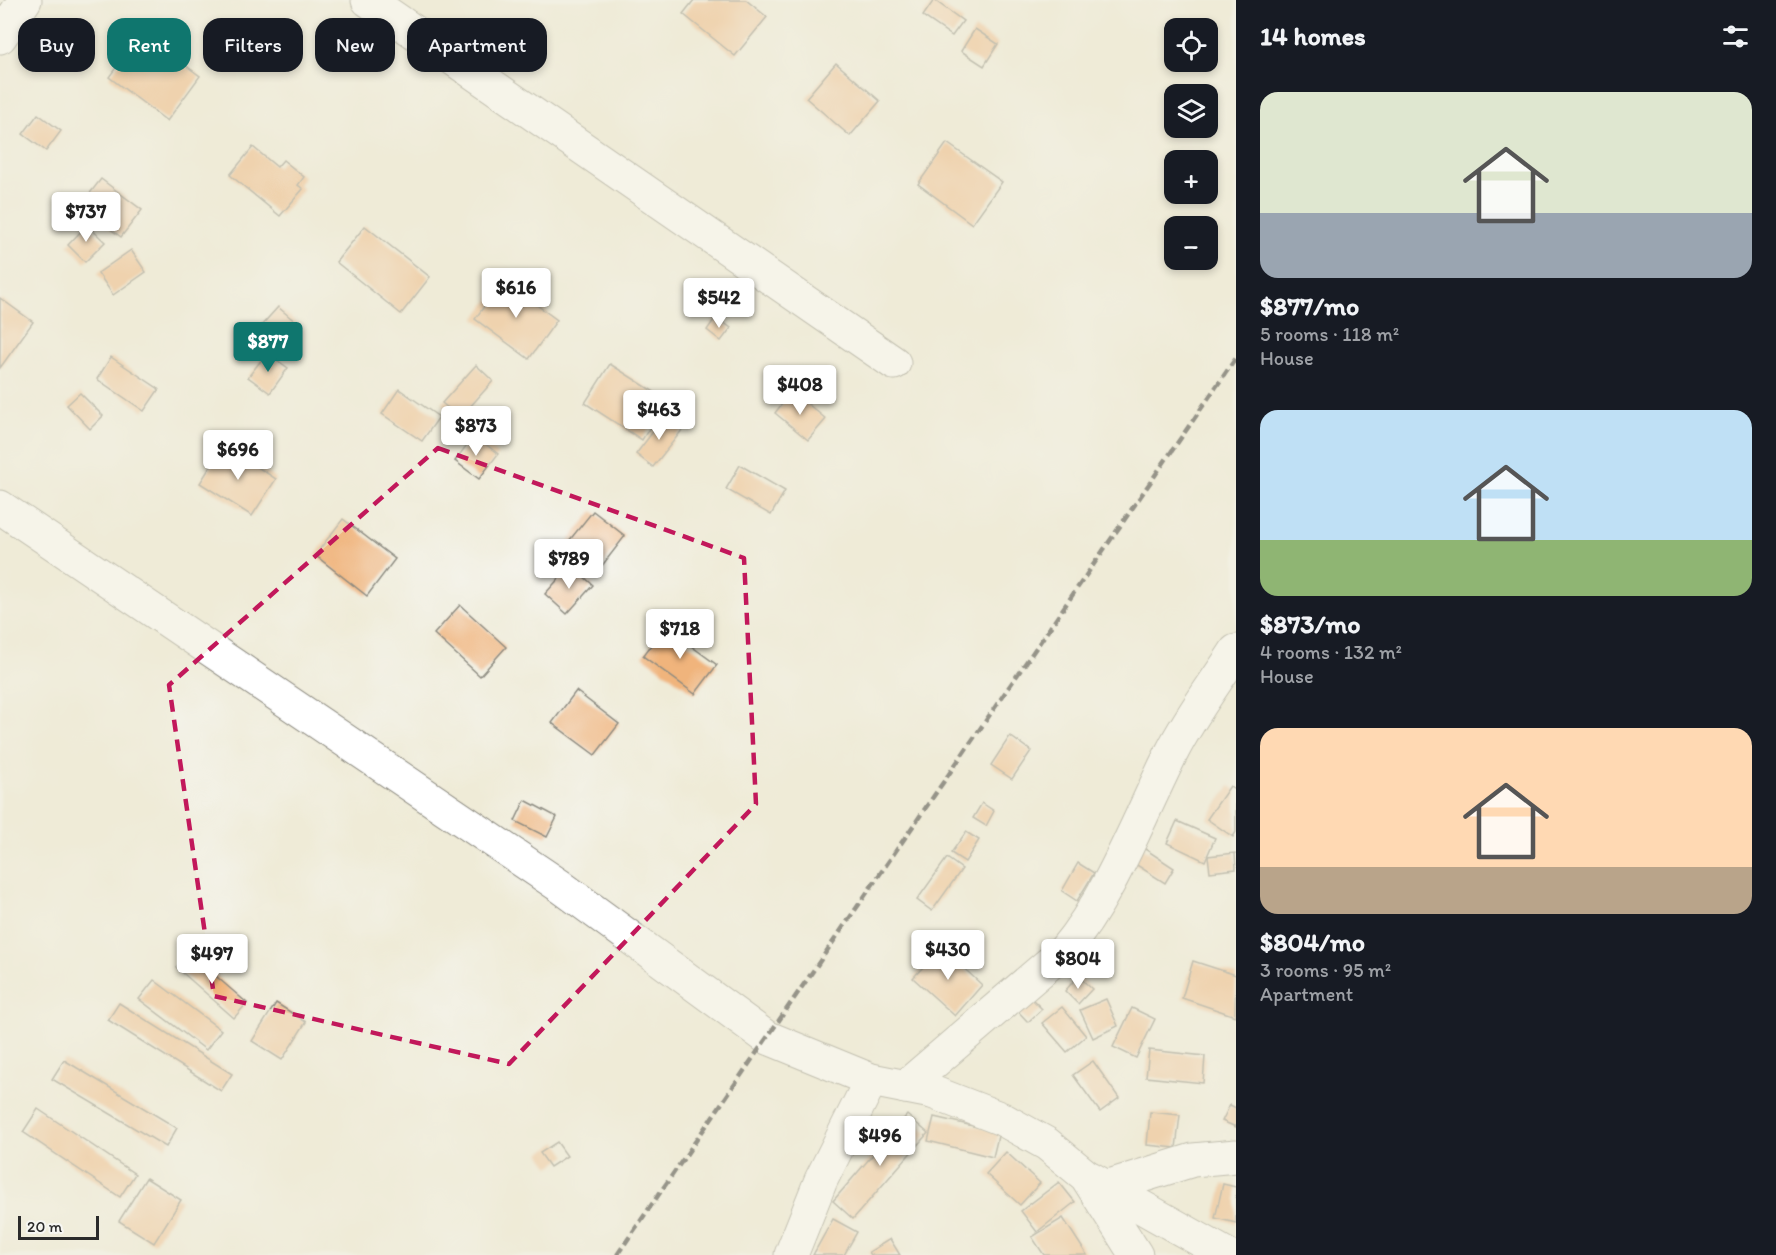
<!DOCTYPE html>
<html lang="en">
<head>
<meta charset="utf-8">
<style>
	:root { --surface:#171b24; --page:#242831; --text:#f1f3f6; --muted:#9ea1a6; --accent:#0f766e }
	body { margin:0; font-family:Itim,sans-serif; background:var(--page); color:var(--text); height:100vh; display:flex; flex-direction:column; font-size:22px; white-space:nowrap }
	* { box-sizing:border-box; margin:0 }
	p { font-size:20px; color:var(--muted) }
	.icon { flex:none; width:33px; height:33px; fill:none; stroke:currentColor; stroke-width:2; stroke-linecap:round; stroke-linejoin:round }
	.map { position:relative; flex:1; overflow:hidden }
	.details { display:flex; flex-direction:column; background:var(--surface); width:540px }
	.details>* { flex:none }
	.hud { position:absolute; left:18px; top:18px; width:570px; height:54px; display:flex; gap:12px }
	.buttons { position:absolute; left:1164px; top:18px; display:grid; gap:12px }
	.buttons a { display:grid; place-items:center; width:54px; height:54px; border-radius:12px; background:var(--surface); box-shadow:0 3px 9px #0003; font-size:30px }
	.scale { position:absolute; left:18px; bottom:15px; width:81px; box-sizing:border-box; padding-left:6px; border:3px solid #2b2b2b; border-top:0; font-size:16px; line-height:21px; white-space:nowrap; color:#2b2b2b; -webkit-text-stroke:4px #f6f6f2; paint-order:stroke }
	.price { position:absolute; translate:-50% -51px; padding:0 14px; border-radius:6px; background:#fff; color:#222; font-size:20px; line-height:39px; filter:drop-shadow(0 2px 3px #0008) }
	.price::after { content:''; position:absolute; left:50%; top:36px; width:18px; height:14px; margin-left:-9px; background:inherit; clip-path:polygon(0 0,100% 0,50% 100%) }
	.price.current { background:var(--accent); color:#fff }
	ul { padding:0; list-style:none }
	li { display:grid; align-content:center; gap:12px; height:318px; padding:0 24px }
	li span { display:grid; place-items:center; height:186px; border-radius:18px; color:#555 }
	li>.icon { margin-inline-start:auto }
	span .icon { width:108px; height:108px; fill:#fffc; stroke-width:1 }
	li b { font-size:26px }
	h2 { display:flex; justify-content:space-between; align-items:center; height:72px; padding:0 24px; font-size:26px }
	.pill { padding:0 21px; border-radius:18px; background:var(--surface); box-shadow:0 3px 9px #0003; font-size:21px; line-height:54px }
	.pill.current { background:var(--accent); color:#fff }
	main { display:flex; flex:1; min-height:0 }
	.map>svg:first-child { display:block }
	.building { fill:#f0b47c }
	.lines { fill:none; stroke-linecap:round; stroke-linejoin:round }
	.minor-casing { stroke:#8d8b81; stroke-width:35 }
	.minor { stroke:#fff; stroke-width:33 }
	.rail { stroke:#2b2b2b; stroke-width:4.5; stroke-dasharray:9 4.5; stroke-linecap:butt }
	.marked { fill:none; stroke:#c2185b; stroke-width:4.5; stroke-dasharray:12 8; stroke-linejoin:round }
</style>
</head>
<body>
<main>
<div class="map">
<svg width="1236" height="1255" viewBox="0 0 1236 1255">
	<rect width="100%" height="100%" fill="#f6f6f2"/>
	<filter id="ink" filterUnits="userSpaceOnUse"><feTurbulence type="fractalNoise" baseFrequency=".0167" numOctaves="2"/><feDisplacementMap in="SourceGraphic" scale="12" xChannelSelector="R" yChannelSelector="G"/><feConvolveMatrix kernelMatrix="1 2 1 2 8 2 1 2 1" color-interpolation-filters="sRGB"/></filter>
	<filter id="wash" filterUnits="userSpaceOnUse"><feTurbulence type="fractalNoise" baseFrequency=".008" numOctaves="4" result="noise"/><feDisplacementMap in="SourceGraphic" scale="24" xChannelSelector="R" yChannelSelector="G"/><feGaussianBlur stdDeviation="1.35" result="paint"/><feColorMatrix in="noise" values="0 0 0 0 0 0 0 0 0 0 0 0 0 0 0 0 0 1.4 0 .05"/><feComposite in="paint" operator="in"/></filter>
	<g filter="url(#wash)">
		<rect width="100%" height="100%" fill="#efebd7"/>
		<g id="blocks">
			<g class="building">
				<path d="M 694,0 L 746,0 L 767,17 L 735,56 L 683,14 Z"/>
				<path d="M 934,0 L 963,21 L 952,36 L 923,16 Z"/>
				<path d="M 975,29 L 998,44 L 984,66 L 961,51 Z"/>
				<path d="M 137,39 L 159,56 L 163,49 L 200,76 L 167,121 L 109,77 Z"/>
				<path d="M 836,63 L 880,101 L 850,136 L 806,98 Z"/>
				<path d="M 38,114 L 61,131 L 46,151 L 23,134 Z"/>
				<path d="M 947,143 L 1002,182 L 972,224 L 918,184 Z"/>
				<path d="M 253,147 L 277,167 L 283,160 L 304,177 L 298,185 L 303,189 L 280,216 L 230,175 Z"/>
				<path d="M 101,179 L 142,210 L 121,237 L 80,206 Z"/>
				<path d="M 87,225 L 105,242 L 85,262 L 68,245 Z"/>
				<path d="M 365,226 L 430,277 L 401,314 L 336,262 Z"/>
				<path d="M 131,250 L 146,272 L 113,295 L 98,273 Z"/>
				<path d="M 503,280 L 557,320 L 529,359 L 475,319 Z"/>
				<path d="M 0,298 L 33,322 L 0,368 Z"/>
				<path d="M 278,307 L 297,323 L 279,343 L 260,327 Z"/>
				<path d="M 716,317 L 731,328 L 721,341 L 707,330 Z"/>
				<path d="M 267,353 L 288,368 L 270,393 L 248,377 Z"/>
				<path d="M 111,357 L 159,389 L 144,411 L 97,379 Z"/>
				<path d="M 610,364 L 667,400 L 642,440 L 585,403 Z"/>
				<path d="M 476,365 L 493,381 L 460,418 L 442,403 Z"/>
				<path d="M 399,389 L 439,417 L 422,441 L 382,414 Z"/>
				<path d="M 792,391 L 826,419 L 808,440 L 775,413 Z"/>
				<path d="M 80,393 L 103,416 L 90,429 L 67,405 Z"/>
				<path d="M 665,416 L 683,429 L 653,467 L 636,454 Z"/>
				<path d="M 474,435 L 498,454 L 479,479 L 455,461 Z"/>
				<path d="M 224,445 L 276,479 L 252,516 L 200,483 Z"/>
				<path d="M 740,465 L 785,491 L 771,515 L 726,489 Z"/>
				<path d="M 593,511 L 625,536 L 601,567 L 568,542 Z"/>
				<path d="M 343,519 L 395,559 L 367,596 L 315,555 Z"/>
				<path d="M 571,565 L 593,585 L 567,614 L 545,594 Z"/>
				<path d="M 460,605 L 506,647 L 480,676 L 434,634 Z"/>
				<path d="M 665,627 L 717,665 L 695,694 L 643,656 Z"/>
				<path d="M 576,691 L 619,724 L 595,755 L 552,723 Z"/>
				<path d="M 1010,736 L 1031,751 L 1012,779 L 991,765 Z"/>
				<path d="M 1230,786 L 1236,790 L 1236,832 L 1233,837 L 1207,819 Z"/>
				<path d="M 525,800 L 557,817 L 547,837 L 515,821 Z"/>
				<path d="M 982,803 L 994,811 L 986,826 L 973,818 Z"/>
				<path d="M 1177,821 L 1215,838 L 1205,861 L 1167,843 Z"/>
				<path d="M 966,832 L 979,840 L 965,862 L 951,853 Z"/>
				<path d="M 1142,847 L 1174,868 L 1165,883 L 1132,862 Z"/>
				<path d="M 1235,853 L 1236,869 L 1210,872 L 1208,856 Z"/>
				<path d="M 947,858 L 962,869 L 932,911 L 917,900 Z"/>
				<path d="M 1078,863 L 1094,873 L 1077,901 L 1062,891 Z"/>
				<path d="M 941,947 L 982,985 L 955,1016 L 913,978 Z"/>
				<path d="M 189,953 L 247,1003 L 234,1018 L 176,967 Z"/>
				<path d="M 1193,961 L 1236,975 L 1235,1016 L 1182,998 Z"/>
				<path d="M 1078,976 L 1092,989 L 1078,1004 L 1065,991 Z"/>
				<path d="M 154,980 L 221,1030 L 206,1050 L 139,999 Z"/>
				<path d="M 1027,994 L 1042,1009 L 1028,1022 L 1014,1007 Z"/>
				<path d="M 1106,999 L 1118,1026 L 1093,1038 L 1080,1010 Z"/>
				<path d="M 119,1003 L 232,1074 L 221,1091 L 108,1020 Z"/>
				<path d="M 276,1003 L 306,1022 L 282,1060 L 252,1041 Z"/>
				<path d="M 1062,1007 L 1086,1036 L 1067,1052 L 1042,1023 Z"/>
				<path d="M 1132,1008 L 1155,1019 L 1136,1058 L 1113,1047 Z"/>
				<path d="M 1149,1050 L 1205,1056 L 1203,1083 L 1146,1077 Z"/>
				<path d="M 64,1060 L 177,1128 L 166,1147 L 52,1079 Z"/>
				<path d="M 1093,1061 L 1119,1098 L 1100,1112 L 1073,1075 Z"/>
				<path d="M 1230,1105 L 1236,1108 L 1236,1127 L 1222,1121 Z"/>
				<path d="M 38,1109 L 135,1174 L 120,1197 L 23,1132 Z"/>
				<path d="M 1150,1112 L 1180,1115 L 1176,1148 L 1147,1145 Z"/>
				<path d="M 907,1115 L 928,1133 L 853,1219 L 833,1201 Z"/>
				<path d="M 934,1117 L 999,1132 L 993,1157 L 928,1141 Z"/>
				<path d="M 557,1142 L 567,1156 L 550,1167 L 540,1153 Z"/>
				<path d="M 1006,1152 L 1040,1183 L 1020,1205 L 986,1174 Z"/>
				<path d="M 146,1178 L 181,1200 L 154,1243 L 119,1221 Z"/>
				<path d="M 1059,1182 L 1075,1202 L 1037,1232 L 1021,1211 Z"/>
				<path d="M 1223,1184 L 1236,1187 L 1236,1223 L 1215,1218 Z"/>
				<path d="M 1063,1218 L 1087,1255 L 1044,1255 L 1032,1237 Z"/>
				<path d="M 833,1219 L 857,1232 L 844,1255 L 813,1255 Z"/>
				<path d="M 890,1239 L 900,1255 L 871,1255 L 869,1252 Z"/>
			</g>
		</g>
	</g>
	<g filter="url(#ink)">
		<use href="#blocks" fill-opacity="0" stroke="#8d8b81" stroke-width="1.5"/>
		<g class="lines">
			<g class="minor-casing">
				<g id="minor">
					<path d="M 368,0 L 894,363"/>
					<path d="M 0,37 L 25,0"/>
					<path d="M 0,507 L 560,886 L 766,1037 L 871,1080 L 932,1092 L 1002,1119 L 1047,1144 L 1086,1176 L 1136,1255"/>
					<path d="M 905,1087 L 1064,951 C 1111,895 1139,817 1172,752 C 1190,716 1214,685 1236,651"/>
					<path d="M 1090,1178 L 1227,1255"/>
					<path d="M 1106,1187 L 1193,1160 L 1236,1156"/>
					<path d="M 791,1255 L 821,1180 L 871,1080"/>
				</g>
			</g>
			<use href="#minor" class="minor"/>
			<path class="rail" d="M 617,1255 L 1236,358"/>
		</g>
	</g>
	<path d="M0 0H1236V1255H0ZM 438,448 L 744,558 L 756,804 L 509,1064 L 214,996 L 169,685 Z" fill="#efebd7" fill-opacity=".55" fill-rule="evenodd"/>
	<path class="marked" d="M 438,448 L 744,558 L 756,804 L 509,1064 L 214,996 L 169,685 Z"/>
</svg>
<div class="buttons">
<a><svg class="icon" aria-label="locate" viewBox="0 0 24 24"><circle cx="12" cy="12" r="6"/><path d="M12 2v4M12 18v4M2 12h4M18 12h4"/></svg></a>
<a><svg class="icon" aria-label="layers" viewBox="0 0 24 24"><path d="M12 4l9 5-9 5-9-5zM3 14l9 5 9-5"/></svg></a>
<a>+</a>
<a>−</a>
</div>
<div class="scale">20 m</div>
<b class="price" style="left:86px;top:243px">$737</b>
<b class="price" style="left:516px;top:319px">$616</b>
<b class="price" style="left:719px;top:329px">$542</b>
<b class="price current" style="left:268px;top:373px">$877</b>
<b class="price" style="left:800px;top:416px">$408</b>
<b class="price" style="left:659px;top:441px">$463</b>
<b class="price" style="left:476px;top:457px">$873</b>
<b class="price" style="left:238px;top:481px">$696</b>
<b class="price" style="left:569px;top:590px">$789</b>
<b class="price" style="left:680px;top:660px">$718</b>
<b class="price" style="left:948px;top:981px">$430</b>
<b class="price" style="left:212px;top:985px">$497</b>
<b class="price" style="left:1078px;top:990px">$804</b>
<b class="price" style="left:880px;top:1167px">$496</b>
<div class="hud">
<a class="pill">Buy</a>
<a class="pill current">Rent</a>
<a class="pill">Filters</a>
<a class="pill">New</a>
<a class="pill">Apartment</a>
</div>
</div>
<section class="details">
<h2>14 homes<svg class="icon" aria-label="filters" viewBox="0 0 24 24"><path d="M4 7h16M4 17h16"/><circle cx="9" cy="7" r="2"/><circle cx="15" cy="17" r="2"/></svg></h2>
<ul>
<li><span style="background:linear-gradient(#dfe7d0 65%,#9aa5b1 0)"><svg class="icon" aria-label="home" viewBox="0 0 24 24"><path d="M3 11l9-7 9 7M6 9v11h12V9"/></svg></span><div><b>$877/mo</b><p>5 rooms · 118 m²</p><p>House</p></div></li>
<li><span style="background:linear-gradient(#bfe0f5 70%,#8fb573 0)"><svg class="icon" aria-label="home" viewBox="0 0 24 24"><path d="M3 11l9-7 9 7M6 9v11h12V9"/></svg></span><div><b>$873/mo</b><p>4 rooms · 132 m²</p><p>House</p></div></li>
<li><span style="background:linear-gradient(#ffd9b3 75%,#b9a48a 0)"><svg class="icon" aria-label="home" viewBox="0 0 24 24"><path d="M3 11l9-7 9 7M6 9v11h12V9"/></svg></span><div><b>$804/mo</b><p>3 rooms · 95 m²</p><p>Apartment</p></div></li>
</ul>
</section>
</main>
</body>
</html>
